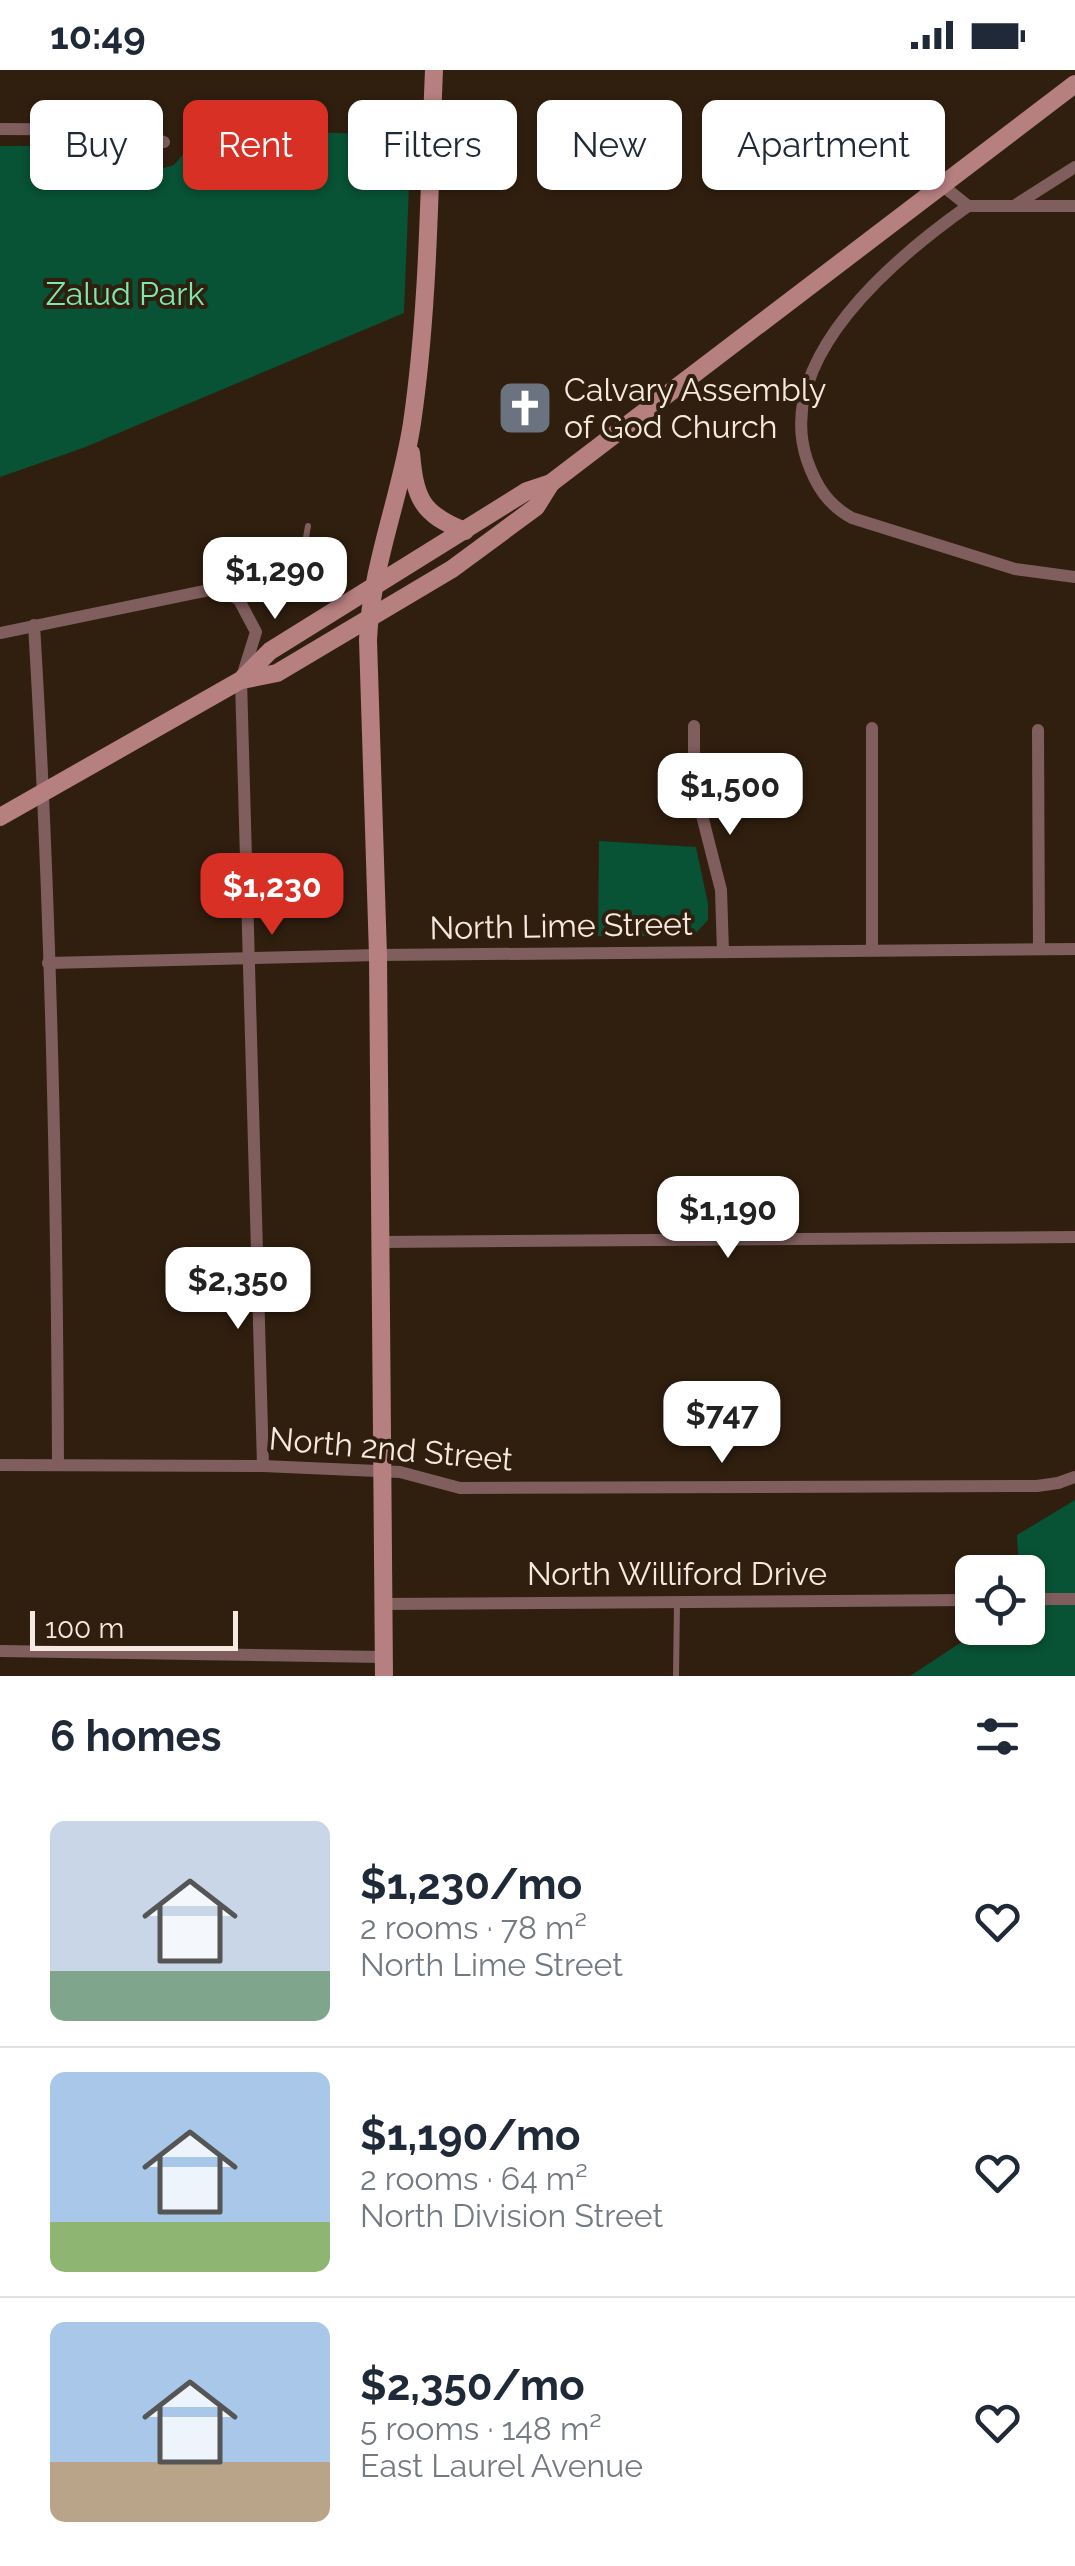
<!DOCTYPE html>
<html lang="en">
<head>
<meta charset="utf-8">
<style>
	:root { --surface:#fff; --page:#f6f6f7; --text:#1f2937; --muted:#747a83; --line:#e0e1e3; --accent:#d93025 }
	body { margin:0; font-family:Raleway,sans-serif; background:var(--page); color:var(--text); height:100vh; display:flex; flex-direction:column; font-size:38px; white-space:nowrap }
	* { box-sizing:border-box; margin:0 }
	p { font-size:32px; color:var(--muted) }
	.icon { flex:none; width:55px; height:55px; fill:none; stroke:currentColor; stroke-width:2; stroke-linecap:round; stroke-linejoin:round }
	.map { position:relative; height:1606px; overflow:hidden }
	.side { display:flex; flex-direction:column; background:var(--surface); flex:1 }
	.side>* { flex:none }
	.top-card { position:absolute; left:30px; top:30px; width:1015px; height:90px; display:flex; gap:20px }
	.buttons { position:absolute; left:955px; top:1485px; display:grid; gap:20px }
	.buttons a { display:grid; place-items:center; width:90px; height:90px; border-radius:15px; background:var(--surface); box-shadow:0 2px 8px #0004; font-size:50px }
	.scale { position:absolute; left:30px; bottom:25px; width:208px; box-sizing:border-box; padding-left:10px; border:5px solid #f6eae0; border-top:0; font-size:28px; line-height:35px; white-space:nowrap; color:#f6eae0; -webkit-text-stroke:8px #301f0f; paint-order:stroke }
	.price { position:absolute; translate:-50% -85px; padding:0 22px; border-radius:20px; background:#fff; color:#222; font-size:32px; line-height:65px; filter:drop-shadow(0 2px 5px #0008) }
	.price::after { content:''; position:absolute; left:50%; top:60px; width:30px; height:22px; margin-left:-15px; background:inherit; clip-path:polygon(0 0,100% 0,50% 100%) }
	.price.current { background:var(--accent); color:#fff }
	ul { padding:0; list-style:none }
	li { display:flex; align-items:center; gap:30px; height:250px; padding:0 50px }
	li+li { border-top:2px solid var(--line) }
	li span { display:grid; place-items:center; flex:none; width:280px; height:200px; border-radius:15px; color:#555 }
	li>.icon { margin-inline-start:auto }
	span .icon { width:120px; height:120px; fill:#fffc; stroke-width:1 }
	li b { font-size:42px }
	h2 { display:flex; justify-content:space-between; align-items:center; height:120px; padding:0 50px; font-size:42px }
	.pill { padding:0 35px; border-radius:15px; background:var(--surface); box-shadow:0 2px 8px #0004; font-size:35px; line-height:90px }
	.pill.current { background:var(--accent); color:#fff }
	.status { display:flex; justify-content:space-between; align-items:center; height:70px; padding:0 50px; background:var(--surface); direction:ltr }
	.status svg { height:28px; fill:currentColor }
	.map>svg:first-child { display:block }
	.green { fill:#085235 }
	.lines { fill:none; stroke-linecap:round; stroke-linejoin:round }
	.lane { stroke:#815e5e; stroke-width:6 }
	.street { stroke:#815e5e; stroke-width:12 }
	.secondary { stroke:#b67f80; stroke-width:18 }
	.labels { text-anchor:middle; stroke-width:8; stroke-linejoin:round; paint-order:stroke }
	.park-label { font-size:32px; fill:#7ae9b0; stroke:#301f0f }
	.poi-label { font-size:32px; fill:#f6eae0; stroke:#301f0f; text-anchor:start }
	.street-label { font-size:32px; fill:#f6eae0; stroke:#301f0f }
</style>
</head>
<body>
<div class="status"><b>10:49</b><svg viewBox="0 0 49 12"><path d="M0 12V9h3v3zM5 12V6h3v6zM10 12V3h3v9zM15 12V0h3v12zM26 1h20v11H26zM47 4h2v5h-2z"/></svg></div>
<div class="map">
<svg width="1075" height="1606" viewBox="0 0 1075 1606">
	<rect width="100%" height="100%" fill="#301f0f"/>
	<g class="green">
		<path d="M 185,59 L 411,65 L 404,243 L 83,378 L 0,407 L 0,76 L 122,76 C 135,84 139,95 153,101 L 174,95 L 186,81 Z"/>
		<path d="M 599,771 L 696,777 L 708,834 L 708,850 L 693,866 L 598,866 Z"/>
		<path d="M 1075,1430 L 1075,1606 L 910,1606 L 983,1558 L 1028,1558 L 1028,1502 L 1019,1502 L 1017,1465 Z"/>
	</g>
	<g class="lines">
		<g class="lane">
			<path d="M 220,492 L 228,517"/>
			<path d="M 274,506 L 305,473 L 308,456"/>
			<path d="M 676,1606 L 677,1533"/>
		</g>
		<g class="street">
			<path d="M 0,59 L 133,60 L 164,72"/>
			<path d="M 943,116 L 968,136 L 1075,136"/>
			<path d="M 1017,134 L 1075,97"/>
			<path d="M 968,136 C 896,187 773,288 807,390 C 816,416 828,435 852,448 L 1015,499 L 1075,507"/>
			<path d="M 221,519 L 239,530 L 256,562 L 241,610 L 263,1396"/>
			<path d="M 34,555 C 51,835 57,1115 58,1395"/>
			<path d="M 0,563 L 273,507"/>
			<path d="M 694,656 L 694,714 L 721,820 L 723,882"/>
			<path d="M 872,658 L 872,880"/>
			<path d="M 1038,660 L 1039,879"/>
			<path d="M 48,893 L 378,885 L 1075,879"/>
			<path d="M 380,1172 L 1075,1167"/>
			<path d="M 0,1395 L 263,1396 L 400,1402 L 460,1418 L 1037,1416 L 1058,1413 L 1075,1407"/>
			<path d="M 1028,1529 L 1075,1529"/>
			<path d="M 382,1534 L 972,1530"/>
			<path d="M 0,1581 L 384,1587"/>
		</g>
		<g class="secondary">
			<path d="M 411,383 C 415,428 421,444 465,461"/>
			<path d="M 242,610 L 277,603 L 452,499 L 536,437 L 551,413"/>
			<path d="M 0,747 L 241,610 L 270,581 L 527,421 L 551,413 L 1075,14"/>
			<path d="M 384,1606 L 378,885 L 368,570 C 371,495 401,426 412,353 C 429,236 429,117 434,0"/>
		</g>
	</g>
	<defs>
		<g id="church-square" transform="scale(2.875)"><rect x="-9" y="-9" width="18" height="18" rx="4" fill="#6b7280" stroke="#301f0f"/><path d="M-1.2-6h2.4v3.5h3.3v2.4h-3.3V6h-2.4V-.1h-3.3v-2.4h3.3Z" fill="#fff"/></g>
	</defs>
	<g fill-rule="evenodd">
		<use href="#church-square" x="525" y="338"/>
	</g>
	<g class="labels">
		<g class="park-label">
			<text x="125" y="235">Zalud Park</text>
		</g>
		<g class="poi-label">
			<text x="564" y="331">Calvary Assembly<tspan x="564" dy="37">of God Church</tspan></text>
		</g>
		<g class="street-label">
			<text transform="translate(561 856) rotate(-1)" y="11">North Lime Street</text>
			<text transform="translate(391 1379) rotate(5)" y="11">North 2nd Street</text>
			<text x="677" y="1515">North Williford Drive</text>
		</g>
	</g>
</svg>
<div class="buttons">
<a><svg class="icon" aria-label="locate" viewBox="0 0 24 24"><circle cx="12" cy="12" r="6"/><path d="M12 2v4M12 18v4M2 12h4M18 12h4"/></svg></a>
</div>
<div class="scale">100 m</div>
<b class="price" style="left:275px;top:552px">$1,290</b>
<b class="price" style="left:730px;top:768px">$1,500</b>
<b class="price current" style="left:272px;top:868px">$1,230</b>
<b class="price" style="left:728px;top:1191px">$1,190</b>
<b class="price" style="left:238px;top:1262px">$2,350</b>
<b class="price" style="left:722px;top:1396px">$747</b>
<div class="top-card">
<a class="pill">Buy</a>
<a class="pill current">Rent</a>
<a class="pill">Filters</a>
<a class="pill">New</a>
<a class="pill">Apartment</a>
</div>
</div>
<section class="side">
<h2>6 homes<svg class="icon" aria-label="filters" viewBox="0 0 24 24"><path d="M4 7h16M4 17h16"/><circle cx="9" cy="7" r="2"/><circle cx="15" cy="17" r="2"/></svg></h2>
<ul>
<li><span style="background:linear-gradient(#c9d6e8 75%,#7fa58c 0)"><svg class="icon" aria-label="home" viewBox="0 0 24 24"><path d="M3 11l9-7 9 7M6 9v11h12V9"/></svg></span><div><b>$1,230/mo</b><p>2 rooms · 78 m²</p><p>North Lime Street</p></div><svg class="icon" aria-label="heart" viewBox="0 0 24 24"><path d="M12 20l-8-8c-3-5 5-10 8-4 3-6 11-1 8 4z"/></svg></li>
<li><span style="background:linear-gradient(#a9c7e8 75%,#8fb573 0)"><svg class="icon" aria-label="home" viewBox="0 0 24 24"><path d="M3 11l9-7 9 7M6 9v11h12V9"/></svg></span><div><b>$1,190/mo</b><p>2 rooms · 64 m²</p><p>North Division Street</p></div><svg class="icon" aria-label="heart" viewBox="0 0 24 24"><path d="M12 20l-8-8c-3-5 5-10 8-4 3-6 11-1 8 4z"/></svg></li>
<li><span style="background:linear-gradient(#a9c7e8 70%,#b9a48a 0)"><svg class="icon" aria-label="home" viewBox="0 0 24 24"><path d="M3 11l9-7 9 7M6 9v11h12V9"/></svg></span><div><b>$2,350/mo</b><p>5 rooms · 148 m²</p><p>East Laurel Avenue</p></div><svg class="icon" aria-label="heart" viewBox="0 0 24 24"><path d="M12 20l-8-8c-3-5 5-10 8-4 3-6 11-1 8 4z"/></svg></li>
</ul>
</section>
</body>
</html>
